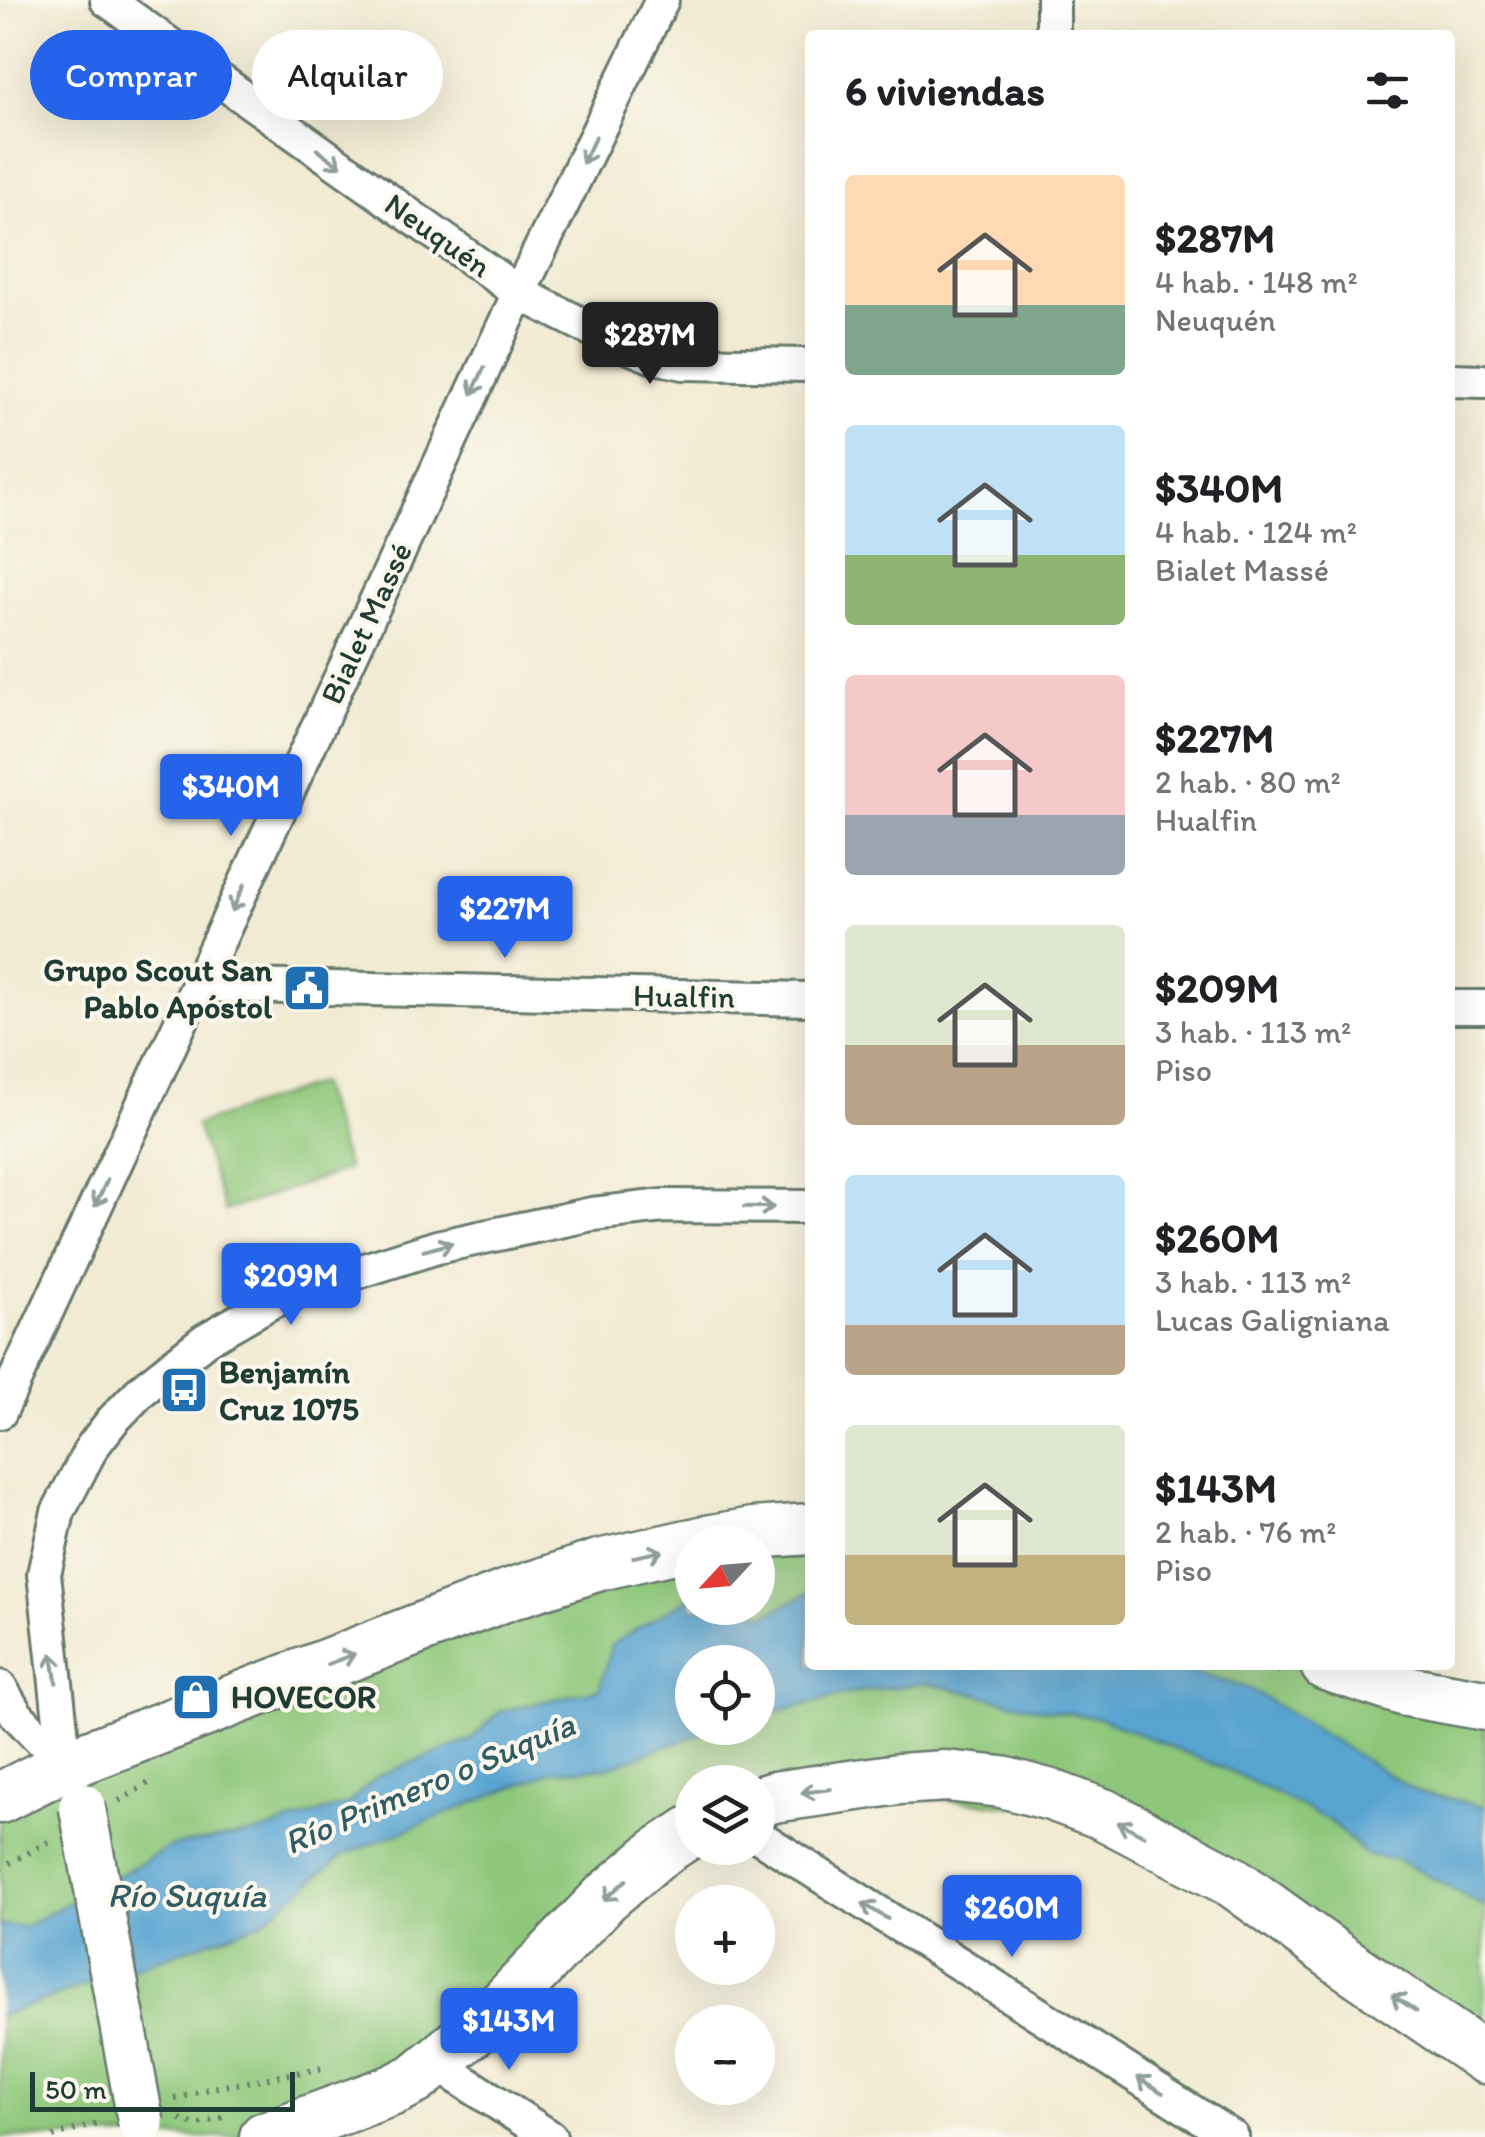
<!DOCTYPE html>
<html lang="es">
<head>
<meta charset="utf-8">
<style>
	:root { --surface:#fff; --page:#f2f2f2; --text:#202124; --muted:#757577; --accent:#2563eb }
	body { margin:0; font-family:Itim,sans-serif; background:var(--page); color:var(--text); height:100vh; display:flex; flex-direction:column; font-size:38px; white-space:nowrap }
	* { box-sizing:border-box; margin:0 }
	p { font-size:32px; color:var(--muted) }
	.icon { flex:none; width:55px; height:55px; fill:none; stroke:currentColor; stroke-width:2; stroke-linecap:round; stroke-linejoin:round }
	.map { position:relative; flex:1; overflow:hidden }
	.details { position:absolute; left:805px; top:30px; width:650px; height:1640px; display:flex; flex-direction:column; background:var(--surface); border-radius:10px; box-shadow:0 10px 40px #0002 }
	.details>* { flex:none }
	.banner { position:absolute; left:30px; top:30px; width:625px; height:90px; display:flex; gap:20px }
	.needle { width:65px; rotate:244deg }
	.buttons { position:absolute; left:675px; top:1525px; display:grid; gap:20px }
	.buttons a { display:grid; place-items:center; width:100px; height:100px; border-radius:50%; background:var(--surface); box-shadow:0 10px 40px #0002; font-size:50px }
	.scale { position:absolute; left:30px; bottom:25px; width:265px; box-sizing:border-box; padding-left:10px; border:5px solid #1f3d34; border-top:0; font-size:28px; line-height:35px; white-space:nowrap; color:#1f3d34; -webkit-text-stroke:8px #fbf7ec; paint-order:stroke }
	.price { position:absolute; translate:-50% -85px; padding:0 22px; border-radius:10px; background:var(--accent); color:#fff; font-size:32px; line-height:65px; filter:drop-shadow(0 2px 5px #0008) }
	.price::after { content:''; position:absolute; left:50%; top:60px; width:30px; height:22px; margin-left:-15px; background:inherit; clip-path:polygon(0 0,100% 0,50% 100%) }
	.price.current { background:#222; color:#fff }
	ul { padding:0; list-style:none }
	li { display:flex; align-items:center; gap:30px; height:250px; padding:0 40px }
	li span { display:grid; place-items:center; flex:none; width:280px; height:200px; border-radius:10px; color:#555 }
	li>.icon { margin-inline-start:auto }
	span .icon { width:120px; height:120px; fill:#fffc; stroke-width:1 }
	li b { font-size:42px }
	h2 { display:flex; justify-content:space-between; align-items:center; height:120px; padding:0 40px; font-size:42px }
	.tag { padding:0 35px; border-radius:45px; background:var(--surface); box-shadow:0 10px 40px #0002; font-size:35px; line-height:90px }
	.tag.current { background:var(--accent); color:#fff }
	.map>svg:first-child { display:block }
	.green { fill:#8ec77a; stroke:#568257; stroke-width:2.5 }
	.water { fill:#59a4d1; stroke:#3c7082; stroke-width:2.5 }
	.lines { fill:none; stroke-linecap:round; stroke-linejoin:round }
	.street-casing { stroke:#687a6c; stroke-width:38 }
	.primary-casing { stroke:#687a6c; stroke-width:55 }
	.path { stroke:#687a6c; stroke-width:6; stroke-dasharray:2.5 8; stroke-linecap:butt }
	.street { stroke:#fff; stroke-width:32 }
	.primary { stroke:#fff; stroke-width:50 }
	.secondary-bridge-casing { stroke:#687a6c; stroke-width:50; stroke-linecap:butt }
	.secondary-bridge { stroke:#fff; stroke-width:45 }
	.oneway { stroke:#8f9e9a }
	.labels { text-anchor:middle; stroke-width:8; stroke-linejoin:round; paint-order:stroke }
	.street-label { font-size:32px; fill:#1f3d34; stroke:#fbf7ec }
	.poi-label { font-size:32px; font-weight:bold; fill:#1f3d34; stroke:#fbf7ec; text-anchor:start }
	.water-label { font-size:35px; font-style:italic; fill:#305c63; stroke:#fbf7ec }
</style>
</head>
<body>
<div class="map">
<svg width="1485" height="2137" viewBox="0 0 1485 2137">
	<rect width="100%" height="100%" fill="#fbf7ec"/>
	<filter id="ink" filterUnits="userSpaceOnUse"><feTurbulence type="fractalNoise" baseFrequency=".01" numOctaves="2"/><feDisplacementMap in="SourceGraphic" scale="20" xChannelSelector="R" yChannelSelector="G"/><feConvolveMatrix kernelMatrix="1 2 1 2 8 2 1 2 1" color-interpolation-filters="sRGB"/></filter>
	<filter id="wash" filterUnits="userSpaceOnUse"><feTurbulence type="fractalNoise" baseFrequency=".0048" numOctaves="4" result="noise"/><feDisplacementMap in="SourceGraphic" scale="40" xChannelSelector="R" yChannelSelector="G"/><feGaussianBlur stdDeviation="2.25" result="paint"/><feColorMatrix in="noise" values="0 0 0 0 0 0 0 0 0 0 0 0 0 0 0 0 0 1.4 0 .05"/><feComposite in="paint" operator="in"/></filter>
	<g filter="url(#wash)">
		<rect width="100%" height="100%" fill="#f1ebd3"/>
		<g class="green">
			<path d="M 319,1083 L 348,1169 L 225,1211 L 196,1125 Z"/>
			<path d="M 810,1529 L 810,1592 L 764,1616 L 751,1608 L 758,1608 L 758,1542 Z"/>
			<path d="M 692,1544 L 692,1596 L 612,1645 L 600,1689 L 500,1711 L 470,1741 L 379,1775 L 348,1804 L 257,1833 L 172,1846 L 24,1927 L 0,1925 L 0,1798 Z"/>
			<path d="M 1166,1665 L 1326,1665 L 1485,1705 L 1485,1807 L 1415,1791 L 1339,1745 Z"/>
			<path d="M 927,1683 L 1037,1708 L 1100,1718 L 1228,1770 L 1330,1821 L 1368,1856 L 1397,1859 L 1485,1907 L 1485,2058 L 1103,1814 L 758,1782 L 692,1782 L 692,1831 L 493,2015 L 265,2137 L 0,2137 L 0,2016 L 260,1923 L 343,1855 L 553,1771 L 609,1767 L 716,1728 L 758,1728 L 758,1716 L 856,1692 Z"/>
		</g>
		<path class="water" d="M 810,1592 L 810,1665 L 1166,1665 L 1248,1688 L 1415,1791 L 1485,1807 L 1485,1907 L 1397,1859 L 1368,1856 L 1330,1821 L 1228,1770 L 1100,1718 L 1037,1708 L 927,1683 L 856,1692 L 758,1716 L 758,1662 L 692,1662 L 692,1728 L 716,1728 L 609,1767 L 553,1771 L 343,1855 L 260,1923 L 0,2016 L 0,1925 L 24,1927 L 172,1846 L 257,1833 L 348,1804 L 379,1775 L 470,1741 L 500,1712 L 600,1689 L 611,1645 L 692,1596 L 692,1608 L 751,1608 L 764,1616 Z"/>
	</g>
	<g filter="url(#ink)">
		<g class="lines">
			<g class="street-casing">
				<g id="street">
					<path d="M 107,0 L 519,293 L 619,343 L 651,356 L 683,363 L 810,365"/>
					<path d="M 1053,0 L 1053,35"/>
					<path d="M 1450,380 L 1485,381"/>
					<path d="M 198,985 L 810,999"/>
					<path d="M 1450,1007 L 1485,1007"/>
					<path d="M 0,1412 L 519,293 L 662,0"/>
					<path d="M 0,1687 L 16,1714 L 65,1765"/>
					<path d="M 65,1765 L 44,1574 L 58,1512 L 92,1447 L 113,1420 L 142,1390 L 205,1340 L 271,1302 L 320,1284 L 437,1247 L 592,1214 L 664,1206 L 810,1207"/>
					<path d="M 758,1836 L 1232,2137"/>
					<path d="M 434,2062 L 550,2137"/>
				</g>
			</g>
			<g class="primary-casing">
				<g id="primary">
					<path d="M 701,1542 L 753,1533 L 810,1529"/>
					<path d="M 1326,1665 L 1406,1691 L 1485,1705"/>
					<path d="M 0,1798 L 65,1765 L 507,1595 L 599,1565 L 692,1544"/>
					<path d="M 758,1802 L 774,1797 L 899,1779 L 946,1776 L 1002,1782 L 1051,1795 L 1103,1814 L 1233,1882 L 1344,1962 L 1485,2058"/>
					<path d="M 265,2137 L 393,2090 L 415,2079 L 493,2015 L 605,1898 L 657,1854 L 692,1831"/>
				</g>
			</g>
			<g class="path">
				<path d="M 1269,1665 L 1285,1674"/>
				<path d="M 699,1782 L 712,1776 L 726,1773"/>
				<path d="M 119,1801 L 155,1779"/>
				<path d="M 0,1868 L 52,1840"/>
				<path d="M 175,2099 L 212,2088 L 324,2068"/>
				<path d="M 180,2119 L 196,2125 L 230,2115"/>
				<path d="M 53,2137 L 101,2122"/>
			</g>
			<use href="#street" class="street"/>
			<use href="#primary" class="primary"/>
			<g class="secondary-bridge-casing">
				<path id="secondary-bridge" d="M 82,1806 L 141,2123"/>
			</g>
			<use href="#secondary-bridge" class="secondary-bridge"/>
		</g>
		<defs><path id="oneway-shaft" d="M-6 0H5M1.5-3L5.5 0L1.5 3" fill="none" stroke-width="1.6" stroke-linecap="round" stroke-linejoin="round" transform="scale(2.5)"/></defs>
		<g class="oneway">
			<use href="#oneway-shaft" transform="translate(589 150) rotate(116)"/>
			<use href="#oneway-shaft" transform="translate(329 158) rotate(35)"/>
			<use href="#oneway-shaft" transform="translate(478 381) rotate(115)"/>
			<use href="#oneway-shaft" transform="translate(238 898) rotate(115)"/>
			<use href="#oneway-shaft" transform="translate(101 1193) rotate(115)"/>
			<use href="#oneway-shaft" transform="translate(759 1207) rotate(1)"/>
			<use href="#oneway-shaft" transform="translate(438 1247) rotate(-15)"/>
			<use href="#oneway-shaft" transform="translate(648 1554) rotate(-12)"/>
			<use href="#oneway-shaft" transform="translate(341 1659) rotate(-21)"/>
			<use href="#oneway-shaft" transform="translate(54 1668) rotate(-99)"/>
			<use href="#oneway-shaft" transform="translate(816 1791) rotate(172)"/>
			<use href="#oneway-shaft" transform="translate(1131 1829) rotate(-153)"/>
			<use href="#oneway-shaft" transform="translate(615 1890) rotate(139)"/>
			<use href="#oneway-shaft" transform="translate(875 1911) rotate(-148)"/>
			<use href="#oneway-shaft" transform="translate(1404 2003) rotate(-146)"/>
			<use href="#oneway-shaft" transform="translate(1150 2085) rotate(-148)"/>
		</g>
	</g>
	<defs>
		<g id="civic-square" transform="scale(2.5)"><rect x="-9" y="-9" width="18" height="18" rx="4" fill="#1f6fb2" stroke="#fbf7ec"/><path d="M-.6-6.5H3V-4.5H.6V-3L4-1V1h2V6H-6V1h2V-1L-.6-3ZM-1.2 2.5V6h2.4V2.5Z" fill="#fff"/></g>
		<g id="bus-square" transform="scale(2.5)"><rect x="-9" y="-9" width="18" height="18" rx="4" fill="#1f6fb2" stroke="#fbf7ec"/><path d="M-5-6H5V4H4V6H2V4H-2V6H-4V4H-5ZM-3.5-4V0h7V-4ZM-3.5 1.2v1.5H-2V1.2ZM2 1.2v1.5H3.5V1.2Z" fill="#fff"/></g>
		<g id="shop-square" transform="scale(2.5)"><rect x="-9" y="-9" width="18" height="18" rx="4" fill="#1f6fb2" stroke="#fbf7ec"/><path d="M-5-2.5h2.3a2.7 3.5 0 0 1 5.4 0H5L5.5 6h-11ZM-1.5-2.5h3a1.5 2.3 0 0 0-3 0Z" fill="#fff"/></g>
	</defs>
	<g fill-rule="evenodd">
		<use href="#civic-square" x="307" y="988"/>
		<use href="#bus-square" x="184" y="1390"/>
		<use href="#shop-square" x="196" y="1697"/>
	</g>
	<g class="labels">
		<g class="street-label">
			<text transform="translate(438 235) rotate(35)" y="11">Neuquén</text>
			<text transform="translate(366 623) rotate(-65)" y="11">Bialet Massé</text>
			<text transform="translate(684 996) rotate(1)" y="11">Hualfin</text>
		</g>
		<g class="poi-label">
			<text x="272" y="981" text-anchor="end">Grupo Scout San<tspan x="272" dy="37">Pablo Apóstol</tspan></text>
			<text x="219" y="1383">Benjamín<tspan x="219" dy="37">Cruz 1075</tspan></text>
			<text x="231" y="1708">HOVECOR</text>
		</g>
		<g class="water-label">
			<text transform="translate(429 1783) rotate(-23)" y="12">Río Primero o Suquía</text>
			<text x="187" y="1907">Río Suquía</text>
		</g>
	</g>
</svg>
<div class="buttons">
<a><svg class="needle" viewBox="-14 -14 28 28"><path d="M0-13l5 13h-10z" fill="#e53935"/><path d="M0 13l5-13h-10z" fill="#757577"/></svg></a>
<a><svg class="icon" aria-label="locate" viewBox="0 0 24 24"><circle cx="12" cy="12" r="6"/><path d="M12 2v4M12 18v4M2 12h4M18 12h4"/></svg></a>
<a><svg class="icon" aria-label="layers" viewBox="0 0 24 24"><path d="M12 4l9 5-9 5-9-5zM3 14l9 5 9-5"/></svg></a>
<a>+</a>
<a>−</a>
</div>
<div class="scale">50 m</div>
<b class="price current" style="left:650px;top:387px">$287M</b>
<b class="price" style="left:231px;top:839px">$340M</b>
<b class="price" style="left:505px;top:961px">$227M</b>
<b class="price" style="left:291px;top:1328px">$209M</b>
<b class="price" style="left:1012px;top:1960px">$260M</b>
<b class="price" style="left:509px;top:2073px">$143M</b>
<div class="banner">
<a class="tag current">Comprar</a>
<a class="tag">Alquilar</a>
</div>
<section class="details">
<h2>6 viviendas<svg class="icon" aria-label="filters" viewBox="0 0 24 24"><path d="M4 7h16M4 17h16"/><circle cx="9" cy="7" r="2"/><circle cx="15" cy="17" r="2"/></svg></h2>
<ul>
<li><span style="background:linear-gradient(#ffd9b3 65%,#7fa58c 0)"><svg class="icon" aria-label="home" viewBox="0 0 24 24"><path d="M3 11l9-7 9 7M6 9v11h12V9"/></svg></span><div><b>$287M</b><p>4 hab. · 148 m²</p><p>Neuquén</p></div></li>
<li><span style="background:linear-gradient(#bfe0f5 65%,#8fb573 0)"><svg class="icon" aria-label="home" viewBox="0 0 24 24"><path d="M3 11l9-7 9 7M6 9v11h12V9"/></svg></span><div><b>$340M</b><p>4 hab. · 124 m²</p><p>Bialet Massé</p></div></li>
<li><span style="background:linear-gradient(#f6c9c9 70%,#9aa5b1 0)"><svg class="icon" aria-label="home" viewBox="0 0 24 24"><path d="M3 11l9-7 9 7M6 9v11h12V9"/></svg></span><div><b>$227M</b><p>2 hab. · 80 m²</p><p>Hualfin</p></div></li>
<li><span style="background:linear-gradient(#dfe7d0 60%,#b9a48a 0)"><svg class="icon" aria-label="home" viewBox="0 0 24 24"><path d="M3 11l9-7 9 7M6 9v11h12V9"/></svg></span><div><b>$209M</b><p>3 hab. · 113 m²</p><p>Piso</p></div></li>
<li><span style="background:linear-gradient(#bfe0f5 75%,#b9a48a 0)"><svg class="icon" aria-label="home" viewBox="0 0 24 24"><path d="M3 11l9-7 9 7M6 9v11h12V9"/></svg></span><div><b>$260M</b><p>3 hab. · 113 m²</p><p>Lucas Galigniana</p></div></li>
<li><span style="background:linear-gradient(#dfe7d0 65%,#c2b280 0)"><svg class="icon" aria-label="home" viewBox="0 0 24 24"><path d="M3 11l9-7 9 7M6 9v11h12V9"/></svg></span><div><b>$143M</b><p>2 hab. · 76 m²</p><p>Piso</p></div></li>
</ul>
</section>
</div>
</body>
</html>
